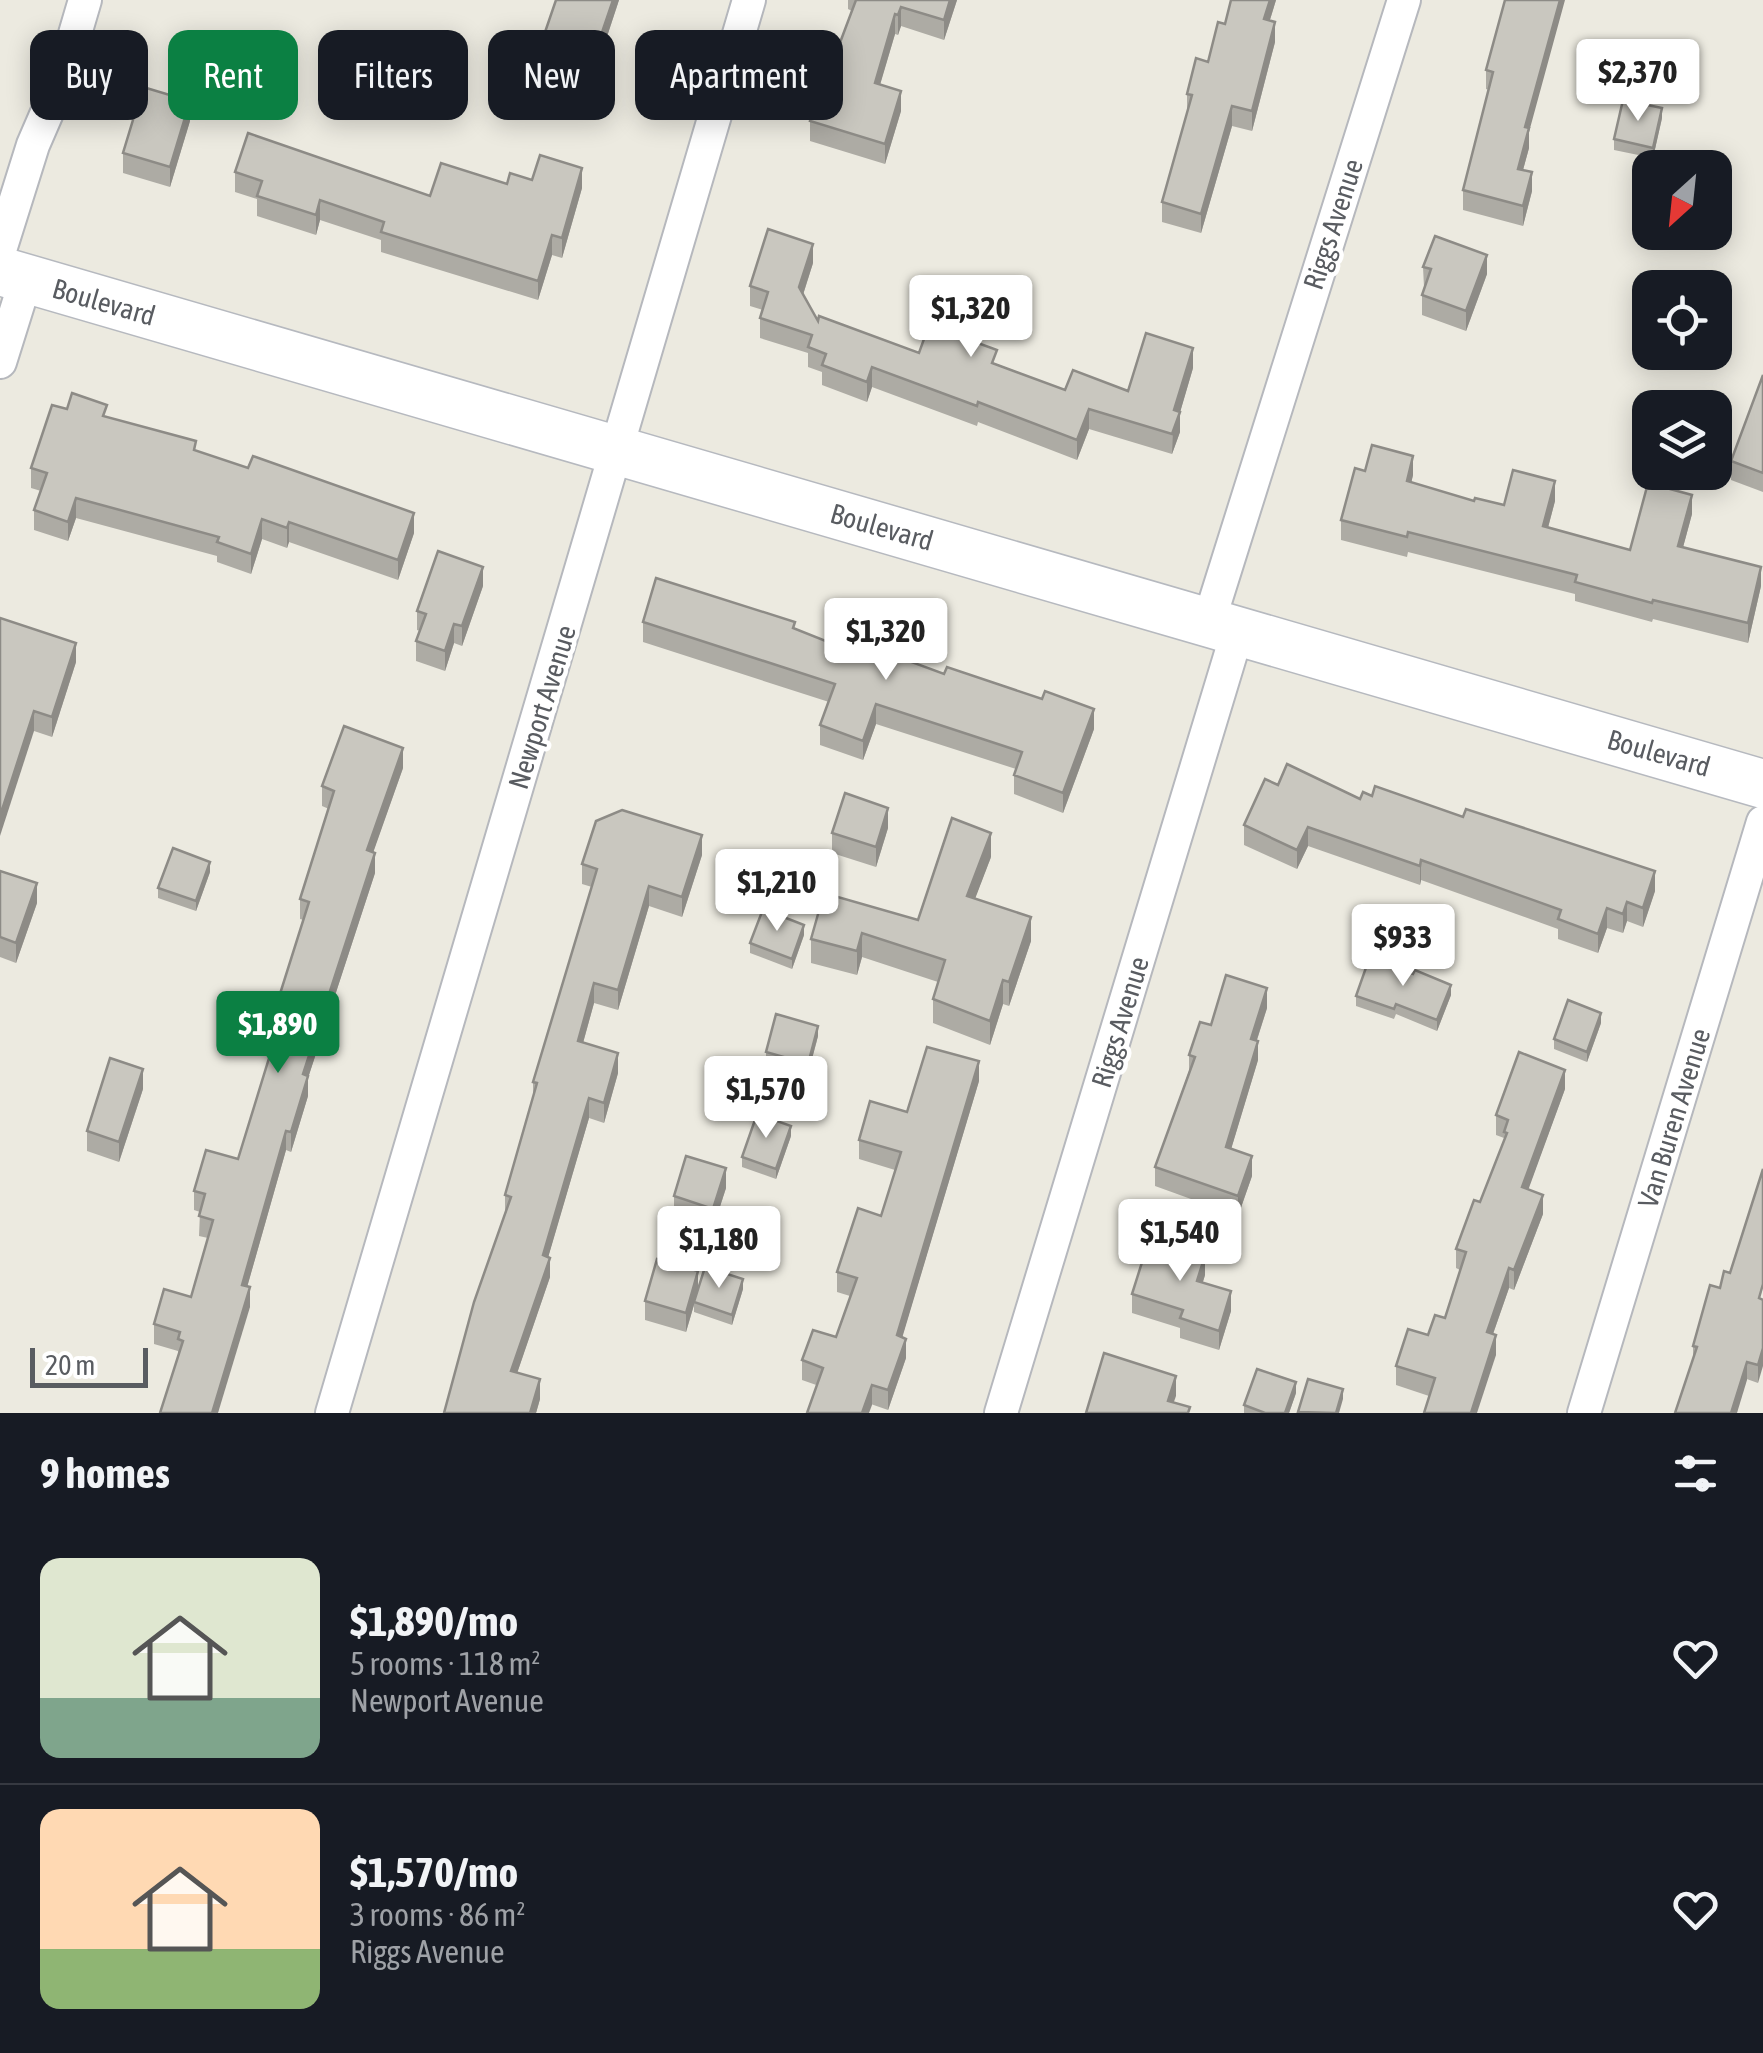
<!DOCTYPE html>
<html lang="en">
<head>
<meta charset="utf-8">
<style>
	:root { --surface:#171b24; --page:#242831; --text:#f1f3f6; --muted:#9ea1a6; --line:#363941; --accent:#0b8043 }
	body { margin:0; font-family:"Asap Condensed",sans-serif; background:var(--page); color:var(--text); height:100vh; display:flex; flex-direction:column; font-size:38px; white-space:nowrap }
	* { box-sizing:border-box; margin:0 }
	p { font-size:32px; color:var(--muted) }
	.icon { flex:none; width:55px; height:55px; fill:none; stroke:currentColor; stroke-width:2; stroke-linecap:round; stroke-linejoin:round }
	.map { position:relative; height:1413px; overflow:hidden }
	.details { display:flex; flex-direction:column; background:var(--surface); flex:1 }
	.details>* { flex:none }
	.top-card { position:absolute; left:30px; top:30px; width:1000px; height:90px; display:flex; gap:20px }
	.needle { width:65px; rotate:207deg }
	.controls { position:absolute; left:1632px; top:150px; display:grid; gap:20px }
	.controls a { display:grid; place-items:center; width:100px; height:100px; border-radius:20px; background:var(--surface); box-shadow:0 5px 25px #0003; font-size:50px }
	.scale { position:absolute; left:30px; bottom:25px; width:118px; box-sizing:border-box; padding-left:10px; border:5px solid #595c61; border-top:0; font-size:28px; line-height:35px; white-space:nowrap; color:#595c61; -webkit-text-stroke:8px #fff; paint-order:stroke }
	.price { position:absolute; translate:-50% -85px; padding:0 22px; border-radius:10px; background:#fff; color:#222; font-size:32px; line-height:65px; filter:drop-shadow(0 2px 5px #0008) }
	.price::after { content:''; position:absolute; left:50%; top:60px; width:30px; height:22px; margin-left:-15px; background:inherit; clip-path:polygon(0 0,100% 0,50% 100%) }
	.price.on { background:var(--accent); color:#fff }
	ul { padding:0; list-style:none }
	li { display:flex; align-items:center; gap:30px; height:250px; padding:0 40px }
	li+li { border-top:2px solid var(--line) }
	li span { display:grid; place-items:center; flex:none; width:280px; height:200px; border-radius:20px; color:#555 }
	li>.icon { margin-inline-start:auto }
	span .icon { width:120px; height:120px; fill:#fffc; stroke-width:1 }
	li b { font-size:42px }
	h2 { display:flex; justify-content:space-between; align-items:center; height:120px; padding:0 40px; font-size:42px }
	.pill { padding:0 35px; border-radius:20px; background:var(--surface); box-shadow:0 5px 25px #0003; font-size:35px; line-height:90px }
	.pill.on { background:var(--accent); color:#fff }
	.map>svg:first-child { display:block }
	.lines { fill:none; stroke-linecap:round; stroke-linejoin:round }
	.minor-casing { stroke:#b6b8bd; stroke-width:36 }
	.secondary-casing { stroke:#b6b9bf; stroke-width:51 }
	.minor { stroke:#fff; stroke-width:32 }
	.secondary { stroke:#fff; stroke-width:48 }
	.wall { fill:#adaba4 }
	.shaded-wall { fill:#8d8b86 }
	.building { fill:#c9c7bf; stroke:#8d8b86; stroke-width:2.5 }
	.labels { text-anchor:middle; stroke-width:9; stroke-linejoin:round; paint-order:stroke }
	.street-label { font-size:28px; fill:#595c61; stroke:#fff }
</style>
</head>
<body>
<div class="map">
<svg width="1763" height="1413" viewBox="0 0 1763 1413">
	<rect width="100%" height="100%" fill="#eceae0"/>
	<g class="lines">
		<g class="minor-casing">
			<g id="minor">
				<path d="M 0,250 L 33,145 L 62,78 L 85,0"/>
				<path d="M 0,362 L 26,279"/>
				<path d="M 1209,621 L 1404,0"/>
				<path d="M 332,1413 L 749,0"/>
				<path d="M 1001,1413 L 1238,630"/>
				<path d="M 1584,1413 L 1763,822"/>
			</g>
		</g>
		<g class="secondary-casing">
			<path id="secondary" d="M 0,271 L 1763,784"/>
		</g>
		<use href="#minor" class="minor"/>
		<use href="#secondary" class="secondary"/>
	</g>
	<g class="wall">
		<path d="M 556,0 L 619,0 L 594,76 L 543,58 L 543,38 Z"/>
		<path d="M 848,0 L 957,0 L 944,40 L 901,26 L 898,35 L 895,34 L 880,84 L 901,111 L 885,164 L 810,141 L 810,121 L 852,11 L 848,9 Z"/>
		<path d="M 1231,0 L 1276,0 L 1270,20 L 1275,42 L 1252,131 L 1232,126 L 1201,233 L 1162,222 L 1162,202 L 1187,114 L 1187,94 L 1208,62 L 1225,24 Z"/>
		<path d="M 1505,0 L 1529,132 L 1529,148 L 1523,170 L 1532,191 L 1523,226 L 1463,210 L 1463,190 L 1489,90 L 1486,89 L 1486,70 Z"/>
		<path d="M 1662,118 L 1653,158 L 1614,150 L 1614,139 Z"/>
		<path d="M 190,121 L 170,187 L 123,173 L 123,153 Z"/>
		<path d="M 235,172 L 430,196 L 532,180 L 582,188 L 562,258 L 552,255 L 538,300 L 381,252 L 381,240 L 320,220 L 316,235 L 257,216 L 257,199 L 235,192 Z"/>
		<path d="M 813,263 L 803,295 L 818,321 L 919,353 L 997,364 L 1065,390 L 1128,391 L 1193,368 L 1180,412 L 1180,432 L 1172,454 L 1089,429 L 1077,460 L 978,422 L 977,426 L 872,387 L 867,402 L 822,385 L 822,372 L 808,367 L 808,353 L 760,338 L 760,318 L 763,310 L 750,306 L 750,286 Z"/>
		<path d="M 1423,267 L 1487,274 L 1466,331 L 1422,315 L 1422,295 L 1424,287 Z"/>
		<path d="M 1763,375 L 1763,492 L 1731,480 L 1731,461 Z"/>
		<path d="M 107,417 L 414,533 L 398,580 L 289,542 L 287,548 L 262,539 L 251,574 L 217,562 L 217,556 L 76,518 L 68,541 L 34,530 L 34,510 L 41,491 L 31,488 L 31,468 Z"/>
		<path d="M 1365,471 L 1413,475 L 1411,483 L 1474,501 L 1504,505 L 1555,501 L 1548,528 L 1630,550 L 1692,514 L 1683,547 L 1761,586 L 1748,643 L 1653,619 L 1652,622 L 1575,601 L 1575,594 L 1408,552 L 1407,557 L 1341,540 L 1341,520 Z"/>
		<path d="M 483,586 L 462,646 L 454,643 L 445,671 L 416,661 L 416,641 L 420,631 L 417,630 L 417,611 Z"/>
		<path d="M 0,618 L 76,662 L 52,737 L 34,731 Z"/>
		<path d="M 643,622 L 795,629 L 848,650 L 1094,729 L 1063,813 L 1014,794 L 1014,775 L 1016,769 L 876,724 L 863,760 L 820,745 L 820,725 L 829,702 L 643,642 Z"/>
		<path d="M 403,768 L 373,852 L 375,873 L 308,1078 L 308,1096 L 291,1152 L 286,1150 L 247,1287 L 250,1307 L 178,1357 L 178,1351 L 154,1344 L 154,1324 L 191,1297 L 208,1238 L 199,1236 L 200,1212 L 194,1210 L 194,1191 L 238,1159 L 276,1037 L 273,1036 L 273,1016 L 304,920 L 300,919 L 300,899 L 329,809 L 322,806 L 322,786 Z"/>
		<path d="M 1278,785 L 1360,799 L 1655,891 L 1643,927 L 1627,921 L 1623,933 L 1607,928 L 1598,953 L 1558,939 L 1558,929 L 1421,880 L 1420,885 L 1308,846 L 1297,869 L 1244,845 L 1244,825 Z"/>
		<path d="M 888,828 L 876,867 L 832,853 L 832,833 Z"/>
		<path d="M 702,855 L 682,917 L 649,906 L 618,1010 L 594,1003 L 583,1043 L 618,1073 L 604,1123 L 589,1118 L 548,1257 L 550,1277 L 517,1373 L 540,1399 L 536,1413 L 444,1413 L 505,1215 L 505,1195 L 533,1097 L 533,1082 L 592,887 L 582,884 L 582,864 Z"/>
		<path d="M 991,857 L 975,898 L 1031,941 L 1009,1006 L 1003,1004 L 990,1045 L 933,1023 L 933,999 L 938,982 L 862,957 L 857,975 L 811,963 L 811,939 L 918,920 Z"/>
		<path d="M 0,871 L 37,903 L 16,963 L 0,957 Z"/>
		<path d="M 210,872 L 196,911 L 158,898 L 158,888 Z"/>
		<path d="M 804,935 L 792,969 L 750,953 L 750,943 Z"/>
		<path d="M 1413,974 L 1451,995 L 1437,1031 L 1396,1014 L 1394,1019 L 1356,1006 L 1356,996 Z"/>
		<path d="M 1267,1008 L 1257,1040 L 1258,1060 L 1231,1149 L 1252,1176 L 1238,1216 L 1155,1186 L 1155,1167 L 1189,1071 L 1189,1055 L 1211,1025 Z"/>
		<path d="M 1601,1023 L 1587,1062 L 1554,1049 L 1554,1039 Z"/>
		<path d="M 818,1036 L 808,1074 L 766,1062 L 766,1052 Z"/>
		<path d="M 979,1081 L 902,1337 L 906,1358 L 888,1410 L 802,1380 L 802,1360 L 836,1337 L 850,1296 L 837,1292 L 837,1272 L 881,1216 L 895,1170 L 859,1159 L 859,1140 L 907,1112 Z"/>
		<path d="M 143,1089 L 119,1162 L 87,1151 L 87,1131 Z"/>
		<path d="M 1565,1089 L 1528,1189 L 1543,1214 L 1514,1290 L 1509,1288 L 1493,1334 L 1496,1355 L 1429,1396 L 1396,1385 L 1396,1366 L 1445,1318 L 1460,1270 L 1456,1268 L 1456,1249 L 1480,1202 L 1504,1141 L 1504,1138 L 1496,1135 L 1496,1115 Z"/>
		<path d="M 791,1136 L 776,1179 L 742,1167 L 742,1157 Z"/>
		<path d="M 1763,1169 L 1758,1383 L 1693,1360 L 1693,1346 L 1720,1288 L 1730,1273 Z"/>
		<path d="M 726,1188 L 713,1228 L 674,1216 L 674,1196 Z"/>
		<path d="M 1205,1275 L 1203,1282 L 1231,1311 L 1219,1350 L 1180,1338 L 1180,1328 L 1132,1313 L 1132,1294 Z"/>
		<path d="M 698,1289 L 743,1289 L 732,1325 L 694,1312 L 694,1305 L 686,1332 L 645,1320 L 645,1301 Z"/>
		<path d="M 1296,1393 L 1289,1413 L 1244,1413 L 1244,1405 Z"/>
	</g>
	<g class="shaded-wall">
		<path d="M 613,0 L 619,0 L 594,76 L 594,56 Z"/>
		<path d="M 950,0 L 957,0 L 944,40 L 944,20 Z"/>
		<path d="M 1270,0 L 1276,0 L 1264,39 L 1264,19 Z"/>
		<path d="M 1560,0 L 1565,0 L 1529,132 L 1529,148 L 1518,188 L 1518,169 L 1525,127 Z"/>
		<path d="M 901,7 L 901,26 L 898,35 L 898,15 Z"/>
		<path d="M 895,14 L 895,34 L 875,102 L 875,83 Z"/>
		<path d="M 1275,22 L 1275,42 L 1252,131 L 1252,111 Z"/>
		<path d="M 901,91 L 901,111 L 885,164 L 885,144 Z"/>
		<path d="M 190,101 L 190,121 L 170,187 L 170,167 Z"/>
		<path d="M 1232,106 L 1232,126 L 1201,233 L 1201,214 Z"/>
		<path d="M 1662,108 L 1662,118 L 1653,158 L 1653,148 Z"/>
		<path d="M 582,168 L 582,188 L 562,258 L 562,238 Z"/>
		<path d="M 1532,172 L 1532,191 L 1523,226 L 1523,206 Z"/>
		<path d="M 320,200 L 320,220 L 316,235 L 316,215 Z"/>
		<path d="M 552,235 L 552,255 L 538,300 L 538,281 Z"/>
		<path d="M 813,244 L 813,263 L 799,307 L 799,287 Z"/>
		<path d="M 1487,255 L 1487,274 L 1466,331 L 1466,311 Z"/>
		<path d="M 1193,348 L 1193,368 L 1179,416 L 1180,412 L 1180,432 L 1172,454 L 1174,410 Z"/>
		<path d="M 872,367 L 872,387 L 867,402 L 867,382 Z"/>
		<path d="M 1089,409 L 1089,429 L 1077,460 L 1077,440 Z"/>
		<path d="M 1413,456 L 1413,475 L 1407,501 L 1407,481 Z"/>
		<path d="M 1555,481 L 1555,501 L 1543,546 L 1543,526 Z"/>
		<path d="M 1692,495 L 1692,514 L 1678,566 L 1678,546 Z"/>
		<path d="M 76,498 L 76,518 L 68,541 L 68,522 Z"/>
		<path d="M 414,513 L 414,533 L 398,580 L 398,560 Z"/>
		<path d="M 262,519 L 262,539 L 251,574 L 251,554 Z"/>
		<path d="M 289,522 L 289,542 L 287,548 L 287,528 Z"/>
		<path d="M 483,567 L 483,586 L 462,646 L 462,626 Z"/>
		<path d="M 1761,567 L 1761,586 L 1748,643 L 1748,623 Z"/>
		<path d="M 454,624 L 454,643 L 445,671 L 445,651 Z"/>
		<path d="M 76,643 L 76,662 L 52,737 L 52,717 Z"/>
		<path d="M 876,704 L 876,724 L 863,760 L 863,741 Z"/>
		<path d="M 1094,709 L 1094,729 L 1063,813 L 1063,793 Z"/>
		<path d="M 34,711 L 34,731 L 0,836 L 0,816 Z"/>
		<path d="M 403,748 L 403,768 L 367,870 L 367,850 Z"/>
		<path d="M 888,808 L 888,828 L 876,867 L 876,847 Z"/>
		<path d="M 1308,827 L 1308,846 L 1297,869 L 1297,850 Z"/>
		<path d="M 991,833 L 991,857 L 967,920 L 967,896 Z"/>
		<path d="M 702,835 L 702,855 L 682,917 L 682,897 Z"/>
		<path d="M 375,853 L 375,873 L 308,1078 L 308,1096 L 291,1152 L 291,1132 L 303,1074 Z"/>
		<path d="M 1421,860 L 1421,880 L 1420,885 L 1420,866 Z"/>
		<path d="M 210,862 L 210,872 L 196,911 L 196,901 Z"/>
		<path d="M 1655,871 L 1655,891 L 1643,927 L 1643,908 Z"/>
		<path d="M 37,883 L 37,903 L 16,963 L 16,943 Z"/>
		<path d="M 649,886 L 649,906 L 618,1010 L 618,990 Z"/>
		<path d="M 1627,902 L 1627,921 L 1623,933 L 1623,914 Z"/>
		<path d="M 1607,908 L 1607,928 L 1598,953 L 1598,934 Z"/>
		<path d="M 1031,917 L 1031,941 L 1009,1006 L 1009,982 Z"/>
		<path d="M 804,925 L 804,935 L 792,969 L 792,959 Z"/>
		<path d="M 862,933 L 862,957 L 857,975 L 857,951 Z"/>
		<path d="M 1003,980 L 1003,1004 L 990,1045 L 990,1021 Z"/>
		<path d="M 594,983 L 594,1003 L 578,1061 L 578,1041 Z"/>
		<path d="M 1451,985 L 1451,995 L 1437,1031 L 1437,1020 Z"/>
		<path d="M 1267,988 L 1267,1008 L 1251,1058 L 1251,1039 Z"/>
		<path d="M 1601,1013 L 1601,1023 L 1587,1062 L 1587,1052 Z"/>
		<path d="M 818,1026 L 818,1036 L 808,1074 L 808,1064 Z"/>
		<path d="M 1258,1041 L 1258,1060 L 1226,1166 L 1226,1147 Z"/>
		<path d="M 618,1053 L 618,1073 L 604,1123 L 604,1103 Z"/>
		<path d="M 979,1061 L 979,1081 L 897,1355 L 897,1335 Z"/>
		<path d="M 143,1069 L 143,1089 L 119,1162 L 119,1142 Z"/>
		<path d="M 1565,1070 L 1565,1089 L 1522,1207 L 1522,1187 Z"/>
		<path d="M 589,1098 L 589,1118 L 543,1275 L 543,1255 Z"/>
		<path d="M 791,1126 L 791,1136 L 776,1179 L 776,1169 Z"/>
		<path d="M 286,1131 L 286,1150 L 242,1305 L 242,1285 Z"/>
		<path d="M 1252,1156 L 1252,1176 L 1238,1216 L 1238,1196 Z"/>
		<path d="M 726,1168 L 726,1188 L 713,1228 L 713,1209 Z"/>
		<path d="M 1543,1195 L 1543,1214 L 1514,1290 L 1514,1270 Z"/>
		<path d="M 1205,1255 L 1205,1275 L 1197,1300 L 1197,1281 Z"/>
		<path d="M 550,1258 L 550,1277 L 511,1391 L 511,1371 Z"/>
		<path d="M 1509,1268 L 1509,1288 L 1487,1351 L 1487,1332 Z"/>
		<path d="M 698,1271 L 698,1291 L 686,1332 L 686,1313 Z"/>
		<path d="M 743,1279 L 743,1289 L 732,1325 L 732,1315 Z"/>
		<path d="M 250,1287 L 250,1307 L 218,1413 L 212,1413 Z"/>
		<path d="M 1231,1291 L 1231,1311 L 1219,1350 L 1219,1331 Z"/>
		<path d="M 1496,1335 L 1496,1355 L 1477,1413 L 1471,1413 Z"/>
		<path d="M 906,1339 L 906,1358 L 888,1410 L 888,1390 Z"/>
		<path d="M 1763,1348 L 1763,1366 L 1758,1383 L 1758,1365 Z"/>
		<path d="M 1747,1362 L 1747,1380 L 1737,1413 L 1731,1413 Z"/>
		<path d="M 1176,1376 L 1176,1396 L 1170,1413 L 1168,1401 Z"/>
		<path d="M 540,1379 L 540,1399 L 536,1413 L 530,1413 Z"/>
		<path d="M 1296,1382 L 1296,1393 L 1289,1413 L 1285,1413 Z"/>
		<path d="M 872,1385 L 872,1405 L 869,1413 L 862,1413 Z"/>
		<path d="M 1343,1389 L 1343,1399 L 1339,1413 L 1336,1413 Z"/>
	</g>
	<g class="building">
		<path d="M 556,0 L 613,0 L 594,56 L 543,38 Z"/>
		<path d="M 856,0 L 950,0 L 944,20 L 901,7 L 898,15 L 895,14 L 875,83 L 901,91 L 885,144 L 810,121 L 830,55 L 835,56 Z"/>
		<path d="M 1231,0 L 1270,0 L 1264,19 L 1275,22 L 1252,111 L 1232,106 L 1201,214 L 1162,202 L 1192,95 L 1187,94 L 1196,58 L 1208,62 L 1218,22 L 1225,24 Z"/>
		<path d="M 1505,0 L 1560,0 L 1525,127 L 1529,128 L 1518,169 L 1532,172 L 1523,206 L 1463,190 L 1493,72 L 1486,70 Z"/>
		<path d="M 143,87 L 190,101 L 170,167 L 123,153 Z"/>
		<path d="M 1623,100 L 1662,108 L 1653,148 L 1614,139 Z"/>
		<path d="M 248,133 L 430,196 L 441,163 L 507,184 L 510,173 L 532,180 L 540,155 L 582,168 L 562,238 L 552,235 L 538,281 L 381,232 L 384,222 L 320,200 L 316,215 L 257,196 L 262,181 L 235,172 Z"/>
		<path d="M 768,229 L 813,244 L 799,287 L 818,321 L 819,316 L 919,353 L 929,325 L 997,350 L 992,363 L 1065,390 L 1073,370 L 1128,391 L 1146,333 L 1193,348 L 1174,410 L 1180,412 L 1172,434 L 1089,409 L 1077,440 L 978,402 L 977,406 L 872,367 L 867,382 L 822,365 L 826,354 L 808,347 L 812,335 L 760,318 L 768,292 L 750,286 Z"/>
		<path d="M 1435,236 L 1487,255 L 1466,311 L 1422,295 L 1431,269 L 1423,267 Z"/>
		<path d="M 1763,375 L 1763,473 L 1731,461 Z"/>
		<path d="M 72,393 L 107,405 L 103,416 L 196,441 L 194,450 L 248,468 L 253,456 L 414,513 L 398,560 L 289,522 L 287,528 L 262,519 L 251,554 L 217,542 L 219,537 L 76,498 L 68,522 L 34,510 L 47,473 L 31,468 L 52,405 L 67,409 Z"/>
		<path d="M 1372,445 L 1413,456 L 1407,481 L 1474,501 L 1475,498 L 1504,505 L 1513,470 L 1555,481 L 1543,526 L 1630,550 L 1648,483 L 1692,495 L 1678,546 L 1761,567 L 1748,623 L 1653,600 L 1652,603 L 1575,582 L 1577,575 L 1408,532 L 1407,537 L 1341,520 L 1355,468 L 1365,471 Z"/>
		<path d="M 438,551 L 483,567 L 462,626 L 454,624 L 445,651 L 416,641 L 426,614 L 417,611 Z"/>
		<path d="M 656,578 L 795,622 L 793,628 L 848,650 L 852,640 L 944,674 L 947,667 L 1042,699 L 1045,691 L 1094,709 L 1063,793 L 1014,775 L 1022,752 L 876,704 L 863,741 L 820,725 L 835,684 L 643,622 Z"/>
		<path d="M 0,618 L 76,643 L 52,717 L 34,711 L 0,816 Z"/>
		<path d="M 344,726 L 403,748 L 367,850 L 375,853 L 303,1074 L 308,1076 L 291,1132 L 286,1131 L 242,1285 L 250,1287 L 212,1413 L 160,1413 L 183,1341 L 178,1339 L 180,1332 L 154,1324 L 164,1289 L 191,1297 L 213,1220 L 199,1216 L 205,1194 L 194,1191 L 206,1150 L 238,1159 L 281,1019 L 273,1016 L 309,902 L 300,899 L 334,791 L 322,786 Z"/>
		<path d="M 1287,764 L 1360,799 L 1363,792 L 1372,796 L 1375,786 L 1463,817 L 1466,809 L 1655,871 L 1643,908 L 1627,902 L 1623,914 L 1607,908 L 1598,934 L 1558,919 L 1561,910 L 1421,860 L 1420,866 L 1308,827 L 1297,850 L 1244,825 L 1265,779 L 1278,785 Z"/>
		<path d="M 845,793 L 888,808 L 876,847 L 832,833 Z"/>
		<path d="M 622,810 L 702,835 L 682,897 L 649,886 L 618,990 L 594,983 L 578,1041 L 618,1053 L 604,1103 L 589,1098 L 543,1255 L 550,1258 L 511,1371 L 540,1379 L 530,1413 L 444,1413 L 474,1302 L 511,1197 L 505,1195 L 537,1083 L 533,1082 L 597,869 L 582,864 L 596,821 Z"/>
		<path d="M 952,818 L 991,833 L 967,896 L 1031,917 L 1009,982 L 1003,980 L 990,1021 L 933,999 L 945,960 L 862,933 L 857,951 L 811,939 L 824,893 L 918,920 Z"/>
		<path d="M 173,848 L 210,862 L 196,901 L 158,888 Z"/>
		<path d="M 0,871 L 37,883 L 16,943 L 0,937 Z"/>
		<path d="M 763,909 L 804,925 L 792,959 L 750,943 Z"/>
		<path d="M 1369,959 L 1413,974 L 1415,970 L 1451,985 L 1437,1020 L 1396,1004 L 1394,1009 L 1356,996 Z"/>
		<path d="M 1226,975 L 1267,988 L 1251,1039 L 1258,1041 L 1226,1147 L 1252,1156 L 1238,1196 L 1155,1167 L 1195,1057 L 1189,1055 L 1200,1022 L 1211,1025 Z"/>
		<path d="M 1568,1000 L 1601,1013 L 1587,1052 L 1554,1039 Z"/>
		<path d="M 776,1014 L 818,1026 L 808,1064 L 766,1052 Z"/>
		<path d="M 927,1047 L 979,1061 L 897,1335 L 906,1339 L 888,1390 L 872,1385 L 862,1413 L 807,1413 L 823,1368 L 802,1360 L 813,1330 L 836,1337 L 857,1278 L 837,1272 L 858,1208 L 881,1216 L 901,1152 L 859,1140 L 870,1101 L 907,1112 Z"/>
		<path d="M 1519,1052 L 1565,1070 L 1522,1187 L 1543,1195 L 1514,1270 L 1509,1268 L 1487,1332 L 1496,1335 L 1471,1413 L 1424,1413 L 1435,1378 L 1396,1366 L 1408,1329 L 1428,1335 L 1435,1315 L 1445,1318 L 1466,1252 L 1456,1249 L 1474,1200 L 1480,1202 L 1507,1133 L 1504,1132 L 1508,1120 L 1496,1115 Z"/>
		<path d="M 110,1058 L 143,1069 L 119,1142 L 87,1131 Z"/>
		<path d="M 757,1114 L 791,1126 L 776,1169 L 742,1157 Z"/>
		<path d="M 686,1156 L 726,1168 L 713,1209 L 674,1196 Z"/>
		<path d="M 1763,1169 L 1763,1284 L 1759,1298 L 1763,1300 L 1763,1348 L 1758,1365 L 1747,1362 L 1731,1413 L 1675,1413 L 1697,1347 L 1693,1346 L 1710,1285 L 1720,1288 L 1724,1271 L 1730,1273 Z"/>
		<path d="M 1150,1237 L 1205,1255 L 1197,1281 L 1231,1291 L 1219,1331 L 1180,1318 L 1183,1310 L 1132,1294 Z"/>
		<path d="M 657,1259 L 698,1271 L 686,1313 L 645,1301 Z"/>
		<path d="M 705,1267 L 743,1279 L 732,1315 L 694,1302 Z"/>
		<path d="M 1104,1353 L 1176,1376 L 1168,1401 L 1190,1407 L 1188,1413 L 1086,1413 Z"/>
		<path d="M 1257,1369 L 1296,1382 L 1285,1413 L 1265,1413 L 1244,1405 Z"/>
		<path d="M 1308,1379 L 1343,1389 L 1336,1413 L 1298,1412 Z"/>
	</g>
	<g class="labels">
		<g class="street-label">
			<text transform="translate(1333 224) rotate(-72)" y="10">Riggs Avenue</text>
			<text transform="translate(104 302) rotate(16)" y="10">Boulevard</text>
			<text transform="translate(882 527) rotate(16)" y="10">Boulevard</text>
			<text transform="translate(542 707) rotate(-73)" y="10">Newport Avenue</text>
			<text transform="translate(1659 753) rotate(16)" y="10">Boulevard</text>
			<text transform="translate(1120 1022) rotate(-73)" y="10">Riggs Avenue</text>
			<text transform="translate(1674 1118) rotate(-73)" y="10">Van Buren Avenue</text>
		</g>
	</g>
</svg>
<div class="controls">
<a><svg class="needle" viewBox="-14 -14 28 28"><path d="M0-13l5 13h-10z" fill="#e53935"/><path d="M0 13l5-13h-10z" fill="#9ea1a6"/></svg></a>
<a><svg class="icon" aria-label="locate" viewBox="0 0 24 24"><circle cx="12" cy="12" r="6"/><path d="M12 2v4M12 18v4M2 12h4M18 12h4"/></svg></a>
<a><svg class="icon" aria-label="layers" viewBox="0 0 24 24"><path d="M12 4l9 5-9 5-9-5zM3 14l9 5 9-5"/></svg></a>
</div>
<div class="scale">20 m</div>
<b class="price" style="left:1638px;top:124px">$2,370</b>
<b class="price" style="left:971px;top:360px">$1,320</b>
<b class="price" style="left:886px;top:683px">$1,320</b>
<b class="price" style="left:777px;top:934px">$1,210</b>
<b class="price" style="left:1403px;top:989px">$933</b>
<b class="price on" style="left:278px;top:1076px">$1,890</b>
<b class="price" style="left:766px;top:1141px">$1,570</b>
<b class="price" style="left:1180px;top:1284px">$1,540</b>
<b class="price" style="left:719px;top:1291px">$1,180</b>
<div class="top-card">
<a class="pill">Buy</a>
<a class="pill on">Rent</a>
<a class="pill">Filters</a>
<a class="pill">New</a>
<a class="pill">Apartment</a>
</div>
</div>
<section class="details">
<h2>9 homes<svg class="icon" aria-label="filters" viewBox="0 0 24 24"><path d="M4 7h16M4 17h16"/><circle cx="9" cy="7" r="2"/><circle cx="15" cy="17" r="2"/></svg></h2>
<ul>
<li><span style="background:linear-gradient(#dfe7d0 70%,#7fa58c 0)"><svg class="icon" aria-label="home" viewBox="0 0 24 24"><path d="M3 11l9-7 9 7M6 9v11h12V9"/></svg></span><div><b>$1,890/mo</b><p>5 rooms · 118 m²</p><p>Newport Avenue</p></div><svg class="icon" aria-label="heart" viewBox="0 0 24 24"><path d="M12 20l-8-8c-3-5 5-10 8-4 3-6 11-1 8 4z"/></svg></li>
<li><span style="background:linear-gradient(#ffd9b3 70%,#8fb573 0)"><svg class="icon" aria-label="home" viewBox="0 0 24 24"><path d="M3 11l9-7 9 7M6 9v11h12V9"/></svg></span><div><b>$1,570/mo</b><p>3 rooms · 86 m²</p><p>Riggs Avenue</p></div><svg class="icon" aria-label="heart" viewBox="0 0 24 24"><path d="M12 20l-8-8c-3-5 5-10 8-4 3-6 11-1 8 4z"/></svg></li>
</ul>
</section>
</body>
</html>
